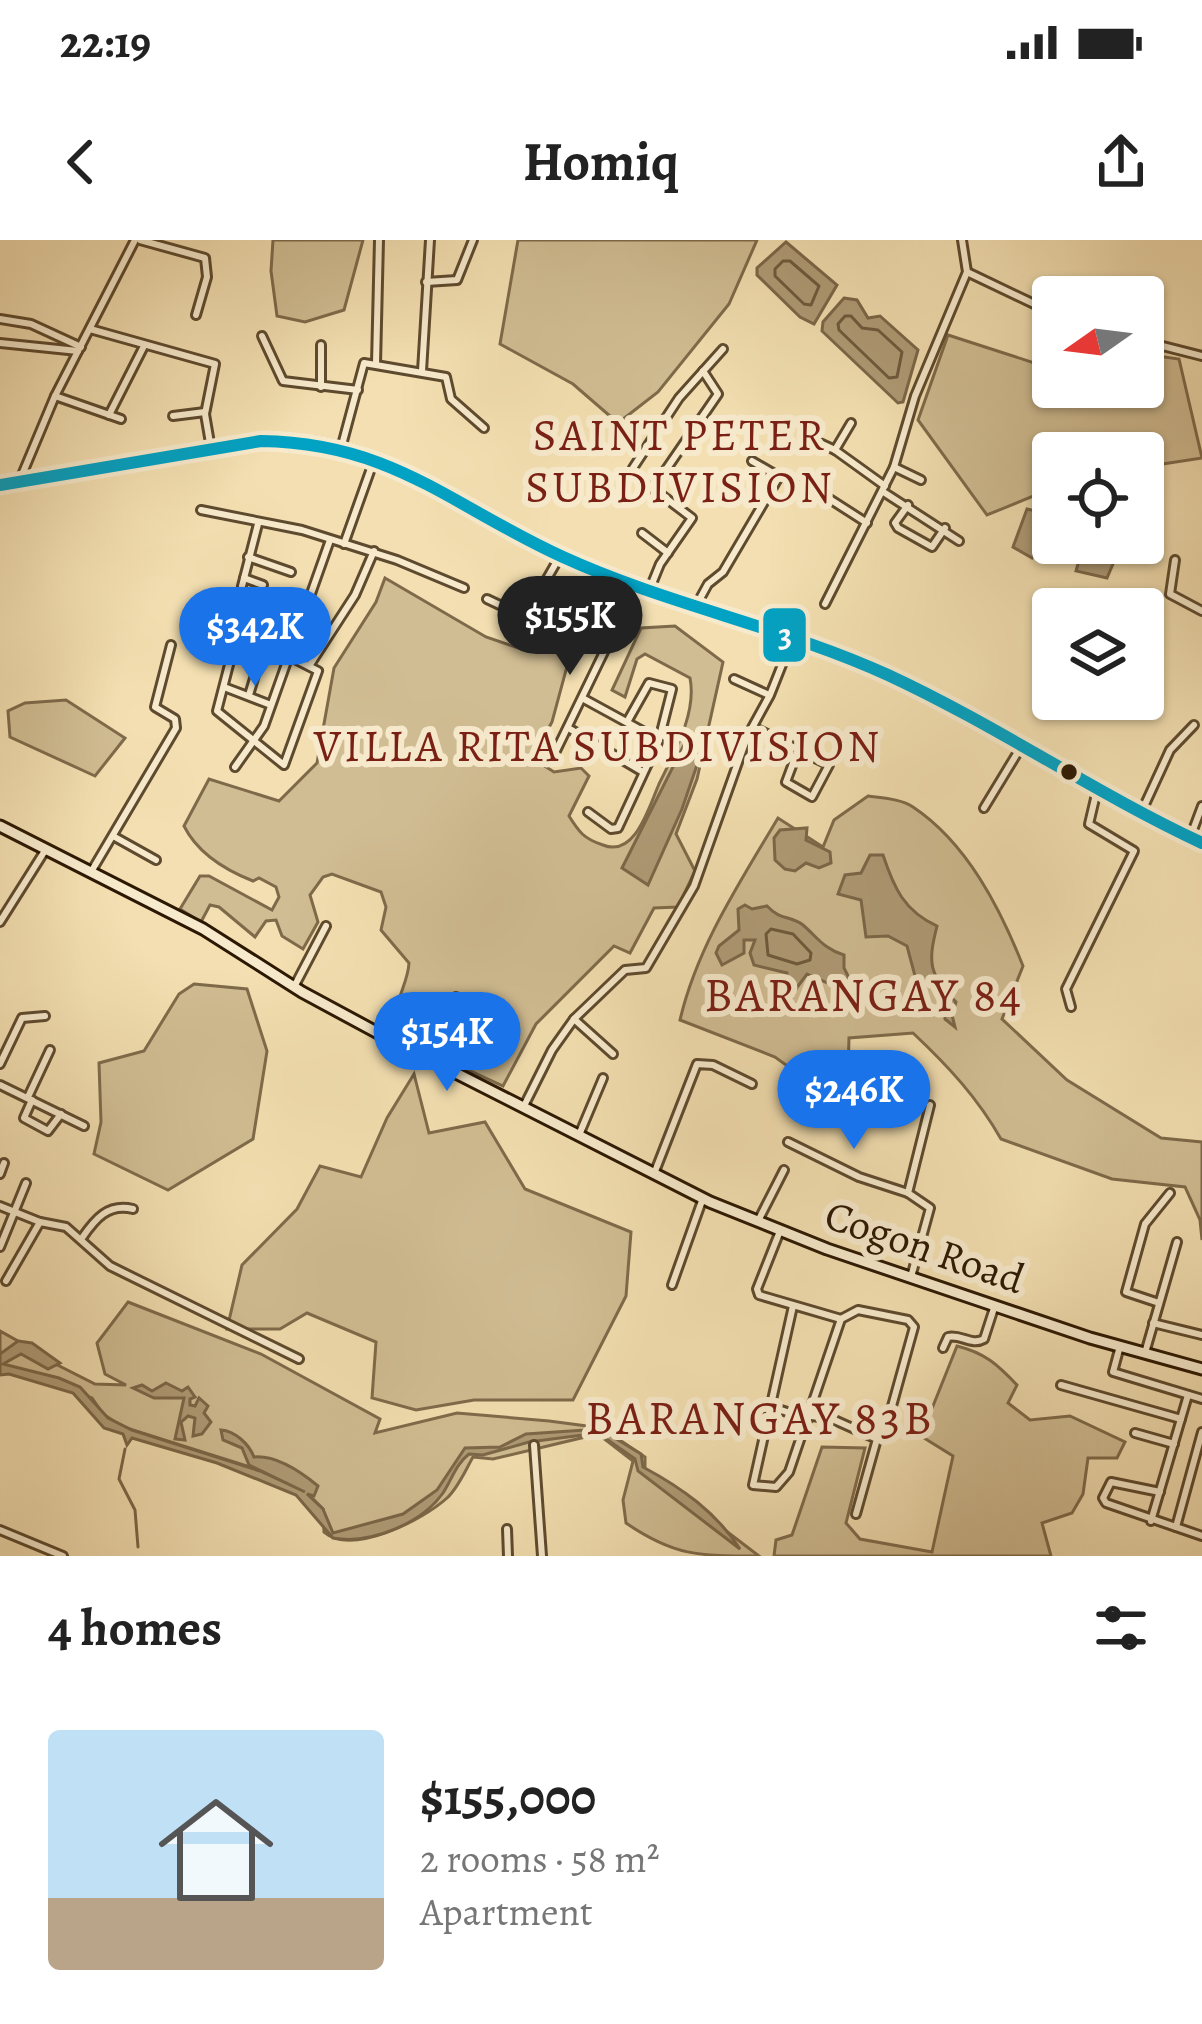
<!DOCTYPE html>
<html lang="en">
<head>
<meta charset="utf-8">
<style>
	:root { --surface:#fff; --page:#f2f2f2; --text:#222; --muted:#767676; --accent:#1a73e8 }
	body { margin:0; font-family:Alegreya,serif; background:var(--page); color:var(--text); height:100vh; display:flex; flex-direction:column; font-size:45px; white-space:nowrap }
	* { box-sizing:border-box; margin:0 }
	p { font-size:39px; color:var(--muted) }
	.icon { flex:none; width:66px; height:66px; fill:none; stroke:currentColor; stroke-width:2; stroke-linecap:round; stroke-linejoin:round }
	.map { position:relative; height:1316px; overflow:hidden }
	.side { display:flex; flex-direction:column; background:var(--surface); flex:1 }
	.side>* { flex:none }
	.needle { width:78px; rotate:256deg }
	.tools { position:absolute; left:1032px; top:36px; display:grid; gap:24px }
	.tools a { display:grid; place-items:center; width:132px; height:132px; border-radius:12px; background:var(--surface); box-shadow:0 3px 9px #0004; font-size:60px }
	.price { position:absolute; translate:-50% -102px; padding:0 27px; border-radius:42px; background:var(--accent); color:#fff; font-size:39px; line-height:78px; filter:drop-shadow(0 3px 6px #0008) }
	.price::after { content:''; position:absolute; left:50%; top:72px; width:36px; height:27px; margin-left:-18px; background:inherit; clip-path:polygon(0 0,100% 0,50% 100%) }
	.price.active { background:#222; color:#fff }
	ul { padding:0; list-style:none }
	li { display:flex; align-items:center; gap:36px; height:300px; padding:0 48px }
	li span { display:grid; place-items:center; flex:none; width:336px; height:240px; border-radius:12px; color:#555 }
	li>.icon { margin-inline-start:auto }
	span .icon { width:144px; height:144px; fill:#fffc; stroke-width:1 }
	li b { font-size:51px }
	h2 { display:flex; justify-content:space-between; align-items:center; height:144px; padding:0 48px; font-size:51px }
	.status { display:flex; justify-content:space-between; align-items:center; height:84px; padding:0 60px; background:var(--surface); direction:ltr }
	.status svg { height:33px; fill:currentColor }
	header { display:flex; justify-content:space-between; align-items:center; height:156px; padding:0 48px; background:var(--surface); font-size:54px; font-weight:600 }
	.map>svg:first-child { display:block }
	.green { fill:#d1bd93; stroke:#7e6a4a; stroke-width:3 }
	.water { fill:#af9b76; stroke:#7b6748; stroke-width:3 }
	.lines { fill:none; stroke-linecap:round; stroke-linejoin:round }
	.shore { stroke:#6e5a3c; stroke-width:3 }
	.stream { stroke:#7b6748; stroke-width:3 }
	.street-casing { stroke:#5e4a2e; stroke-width:12 }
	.secondary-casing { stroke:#2c1802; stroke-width:15 }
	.street { stroke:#f7eacc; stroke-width:6 }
	.secondary { stroke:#f7eacc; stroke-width:9 }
	.bus-1-casing { stroke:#f7eacc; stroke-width:21 }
	.bus-1 { stroke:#02a2c4; stroke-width:12 }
	.bus-dot { fill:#2c1802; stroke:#f7eacc; stroke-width:4.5 }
	.labels { text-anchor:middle; stroke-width:12; stroke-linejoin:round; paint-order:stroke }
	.street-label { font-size:42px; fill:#2c1802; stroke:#f7eacc }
	.neighbourhood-label { font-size:45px; letter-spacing:3px; fill:#7a1f14; stroke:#f7eacc }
	.quarter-label { font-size:48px; letter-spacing:3px; fill:#7a1f14; stroke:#f7eacc }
	.line-badge { stroke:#f7eacc; stroke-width:4.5 }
	.badge-label { font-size:33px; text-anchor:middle; font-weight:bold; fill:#fff }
</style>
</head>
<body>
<div class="status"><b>22:19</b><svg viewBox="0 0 49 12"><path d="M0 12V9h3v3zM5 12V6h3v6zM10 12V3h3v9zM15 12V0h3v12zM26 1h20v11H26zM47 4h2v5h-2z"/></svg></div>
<header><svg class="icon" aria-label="back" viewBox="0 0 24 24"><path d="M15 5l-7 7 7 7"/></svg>Homiq<svg class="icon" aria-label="share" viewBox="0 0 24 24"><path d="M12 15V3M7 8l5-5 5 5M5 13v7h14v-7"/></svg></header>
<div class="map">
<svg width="1202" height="1316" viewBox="0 0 1202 1316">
	<rect width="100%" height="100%" fill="#f3dfb1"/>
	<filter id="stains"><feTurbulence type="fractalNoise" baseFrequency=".00167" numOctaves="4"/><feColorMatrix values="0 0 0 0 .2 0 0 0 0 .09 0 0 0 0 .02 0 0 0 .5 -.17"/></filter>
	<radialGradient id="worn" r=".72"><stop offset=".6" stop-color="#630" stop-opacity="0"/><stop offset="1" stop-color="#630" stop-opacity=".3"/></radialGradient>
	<g class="green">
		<path d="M 273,0 L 363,0 L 344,70 L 305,82 L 277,76 L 271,31 Z"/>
		<path d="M 518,0 L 757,0 L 729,64 L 658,152 L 618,183 L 573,144 L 500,104 Z"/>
		<path d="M 948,95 L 1053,129 L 1053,147 L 1143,147 L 1143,114 L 1179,119 L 1202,218 L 1143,227 L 1143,213 L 1053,213 L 1053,248 L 987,275 L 918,180 Z"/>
		<path d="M 385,338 L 486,397 L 527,411 L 547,394 L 572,408 L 552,482 L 532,518 L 554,532 L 581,528 L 589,536 L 569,576 C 579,592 584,599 603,605 C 635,618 649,567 659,544 C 674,513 697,473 690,438 L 645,414 L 637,419 L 625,457 L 612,450 L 641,388 L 675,386 L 723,422 L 697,539 L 676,594 L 695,631 L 678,667 L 654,668 L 630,713 L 614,706 L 536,784 L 503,846 L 460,826 L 468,810 L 480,815 L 494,809 L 508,786 L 486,771 L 477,774 L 469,791 L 427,766 L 419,787 L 398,780 C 394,759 408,744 409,723 L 381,690 L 386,667 L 381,652 L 332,634 L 323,637 L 310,655 L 318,682 L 303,709 L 282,696 L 276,680 L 266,681 L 255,697 L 219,667 L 210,665 L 201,682 L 180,669 L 200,636 L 209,636 L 272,670 L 279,657 L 276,647 L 259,638 L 253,641 C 225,630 198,614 184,586 L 209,539 L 279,561 L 317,523 L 334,428 L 376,362 Z"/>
		<path d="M 66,460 L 125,498 L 95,536 L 10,497 L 8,471 L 25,463 Z"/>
		<path d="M 868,556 C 882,558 902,559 913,567 C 967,603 1000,668 1023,726 L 1002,779 L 1067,840 L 1161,898 L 1202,902 L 1202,1000 L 1200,980 L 1185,947 L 1112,939 L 1001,899 C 977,857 948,826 913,793 L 849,798 L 847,869 L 775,817 L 680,780 C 697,707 740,642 778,578 L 823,607 L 834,580 Z"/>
		<path d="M 194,744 L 247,749 L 267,811 L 253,899 L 168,950 L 94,914 L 101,882 L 99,823 L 144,811 L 179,754 Z"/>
		<path d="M 414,834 L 429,893 L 485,882 L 525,949 L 631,992 L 626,1056 L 573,1160 L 474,1160 L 416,1170 L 372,1158 L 376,1102 L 307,1073 L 280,1089 L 227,1089 L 242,1025 L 297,969 L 320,926 L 361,937 L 387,878 Z"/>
		<path d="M 128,1062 L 261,1114 L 380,1179 L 375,1193 L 457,1173 L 549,1181 L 602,1188 L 645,1217 L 645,1229 L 759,1316 C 698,1316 674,1316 626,1283 L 623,1260 L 633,1221 L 598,1194 L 493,1219 L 473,1217 C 465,1231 458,1248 447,1258 C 423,1280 352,1316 324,1292 L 323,1269 L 307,1253 L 260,1230 L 123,1187 L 103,1174 L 92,1158 L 0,1124 L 6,1111 L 0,1114 L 0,1091 L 18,1101 L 16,1104 L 95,1144 L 126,1145 L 105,1134 L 97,1103 Z"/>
		<path d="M 957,1106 C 985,1113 997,1124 1017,1145 L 1008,1163 L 1030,1180 L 1070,1176 L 1125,1202 L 1117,1218 L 1088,1218 L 1083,1254 L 1072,1273 L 1042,1283 L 1051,1316 L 774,1316 L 776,1300 L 792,1295 L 822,1207 L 865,1208 L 846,1283 L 860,1299 L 932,1312 L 953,1216 L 924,1198 L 925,1186 Z"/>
	</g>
	<g class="water">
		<path d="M 786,2 L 837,45 L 814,84 L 800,77 L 757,35 L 757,28 Z"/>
		<path d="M 844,58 L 857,60 L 868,78 L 880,76 L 918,110 L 903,162 L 898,163 L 822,91 L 823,82 Z"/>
		<path d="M 1027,269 L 1053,275 L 1047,306 L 1040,304 L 1032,318 L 1013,307 Z"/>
		<path d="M 1084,303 L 1118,312 L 1107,338 L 1076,331 Z"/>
		<path d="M 709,490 L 682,569 L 648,645 L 622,628 L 687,499 Z"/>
		<path d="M 807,588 L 806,600 L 830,612 L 831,623 L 819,628 L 806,623 L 795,631 L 785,629 L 775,620 L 774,598 L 780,590 Z"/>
		<path d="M 870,615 L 883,615 C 894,648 904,671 937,686 C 928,722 928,734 956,762 L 952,775 L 955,787 L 945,779 L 947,762 L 936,747 L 915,736 L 907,706 L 888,696 L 866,697 L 861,660 L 838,654 L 845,635 L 861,633 Z"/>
		<path d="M 745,665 L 752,669 L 767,666 C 781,681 790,675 803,685 C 818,698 824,709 844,715 L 844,728 L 852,744 L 845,759 L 840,758 L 834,746 L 807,734 L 784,765 L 787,733 L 754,725 L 750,713 L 755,700 L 744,700 L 744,713 L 722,725 L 716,713 L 719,706 L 739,690 L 738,669 Z"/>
		<path d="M 18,1101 L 32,1103 L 60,1123 L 48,1129 L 21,1114 L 3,1124 L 59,1138 L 80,1147 L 108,1178 L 132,1190 L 260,1231 L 305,1252 L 249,1225 L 242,1208 L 223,1200 L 221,1190 C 235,1191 249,1204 254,1217 C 276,1215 301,1232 318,1246 L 314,1256 L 307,1254 L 323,1269 L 333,1293 L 403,1274 L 437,1250 L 465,1208 L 500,1207 L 526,1194 L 600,1189 L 641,1214 L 643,1227 C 682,1248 716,1272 740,1309 L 638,1231 L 635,1219 L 598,1193 L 529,1202 L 483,1215 L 469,1214 C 456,1224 452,1239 443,1253 C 422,1283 370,1305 333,1298 L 296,1255 L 217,1223 L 132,1198 L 127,1205 L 123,1194 L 104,1188 L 73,1153 L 9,1134 L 0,1135 L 0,1114 Z"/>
		<path d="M 166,1143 L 182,1151 L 188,1147 L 195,1157 L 190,1159 L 190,1165 L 195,1166 L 199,1158 L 208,1166 L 204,1173 L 211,1182 L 202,1194 L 193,1196 L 195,1178 L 188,1176 L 181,1182 L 185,1200 L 175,1199 L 184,1158 L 154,1158 L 133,1148 L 142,1145 L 152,1151 Z"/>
	</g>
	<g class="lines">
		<g class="shore">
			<path d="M 783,21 L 790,21 L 819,46 L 811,65 L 804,64 L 775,36 L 775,29 Z"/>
			<path d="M 845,76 L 851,76 L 862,88 L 878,90 L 902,112 L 897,137 L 889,138 L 839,90 L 838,84 Z"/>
			<path d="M 771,689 L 793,694 L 811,713 L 810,720 L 797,724 L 768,715 L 766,694 Z"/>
		</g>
		<path class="stream" d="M 125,1209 L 119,1239 L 135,1270 L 138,1307"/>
		<g class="street-casing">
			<g id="street">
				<path d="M 140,0 L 205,18 L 207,37 L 196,75"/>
				<path d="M 967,32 L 1053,73"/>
				<path d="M 426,42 L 457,40 L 473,0"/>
				<path d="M 0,79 L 31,84 L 81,107"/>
				<path d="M 90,89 L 215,124 L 205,174 L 211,209"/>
				<path d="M 262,96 L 283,141 L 358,150"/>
				<path d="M 1143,101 L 1202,116"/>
				<path d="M 0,103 L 78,111"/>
				<path d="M 376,124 L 379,0"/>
				<path d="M 422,131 L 430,0"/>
				<path d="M 321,147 L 321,105"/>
				<path d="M 55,156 L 121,179"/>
				<path d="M 109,175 L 144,106"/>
				<path d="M 173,176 L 205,172"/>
				<path d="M 851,183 L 835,210 L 885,246"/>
				<path d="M 811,199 L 835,210"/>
				<path d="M 342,205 L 364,123 L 446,137 L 451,159 L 484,188"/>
				<path d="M 752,221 L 778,236"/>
				<path d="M 894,227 L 921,240"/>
				<path d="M 19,242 L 55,156 L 135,0"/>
				<path d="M 654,247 L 718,154 L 703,131"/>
				<path d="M 885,253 L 959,301"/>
				<path d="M 908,265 L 895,283 L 898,288 L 932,307 L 945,288"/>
				<path d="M 201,270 L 302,290 L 397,320 L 464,348"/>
				<path d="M 642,293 L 668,313"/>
				<path d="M 344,304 L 374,220"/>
				<path d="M 248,317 L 291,332"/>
				<path d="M 1175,320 L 1170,354 L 1202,371"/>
				<path d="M 244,338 L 263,345"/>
				<path d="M 649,351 L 660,324 L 692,278 L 634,234 L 633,228 L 679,158 L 723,109"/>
				<path d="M 487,359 L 525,377 L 560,316"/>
				<path d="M 241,362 L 275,374 L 283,354"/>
				<path d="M 825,364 L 894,227 L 915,156 L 967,32 L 962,0"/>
				<path d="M 696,366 L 708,344 L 723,332 L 780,235 L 825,256 L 867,283"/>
				<path d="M 620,375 L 619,368 L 628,346"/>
				<path d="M 238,390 L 318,431 L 284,525 L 217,471 L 238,390 L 242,346 L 258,284"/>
				<path d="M 309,426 L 355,355 L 374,311"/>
				<path d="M 734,439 L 769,455"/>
				<path d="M 224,447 L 271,465"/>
				<path d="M 249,455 L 265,402"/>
				<path d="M 584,459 L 659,500"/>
				<path d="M 753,487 L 829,525 L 812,557 L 786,542 L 798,510"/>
				<path d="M 570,489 L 643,532"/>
				<path d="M 553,517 L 635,348"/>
				<path d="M 235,527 L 264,486 L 330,300"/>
				<path d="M 984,568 L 1021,507"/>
				<path d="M 588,572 L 611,589 L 618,588 L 659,500 L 672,449 L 649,443 L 627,482"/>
				<path d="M 1141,573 L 1170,510 L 1194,485"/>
				<path d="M 113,596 L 156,620"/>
				<path d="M 1190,598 L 1202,566"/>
				<path d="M 91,632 L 176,488 L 175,479 L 155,467 L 171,405"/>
				<path d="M 0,682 L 46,609"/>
				<path d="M 294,747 L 326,686"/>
				<path d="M 1071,767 L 1066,749 L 1134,611 L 1089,584 L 1097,550"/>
				<path d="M 574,779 L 613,814"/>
				<path d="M 427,818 L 456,757"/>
				<path d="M 0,824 L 22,778 L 45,776"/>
				<path d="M 0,845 L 84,886"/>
				<path d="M 28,857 L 50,810"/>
				<path d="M 32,860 L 24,878 L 48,891 L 61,874"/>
				<path d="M 523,868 L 552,810 L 574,779 L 625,730 L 646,728 L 694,646 L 747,497 L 770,455 L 793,397"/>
				<path d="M 579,895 L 603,838"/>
				<path d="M 788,902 L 859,937 L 908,953"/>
				<path d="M 0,934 L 4,923"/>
				<path d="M 654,934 L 697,824 L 713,825 L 752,844"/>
				<path d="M 0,966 L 40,982 L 66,987 L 110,1026 L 299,1119"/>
				<path d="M 758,981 L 784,930"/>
				<path d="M 780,991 L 757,1049 L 759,1055 L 841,1079"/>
				<path d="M 82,998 C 95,979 108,963 133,969"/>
				<path d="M 0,1007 L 26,943"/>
				<path d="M 911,1037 L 930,968 L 908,953 L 930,865"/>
				<path d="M 6,1041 L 40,982"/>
				<path d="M 672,1045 L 703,958"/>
				<path d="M 1159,1063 L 1126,1052 L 1145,984 L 1170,953"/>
				<path d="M 793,1066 L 753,1245 L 776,1247 L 789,1232 L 841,1079 L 858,1070 L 908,1080 L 914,1087 L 887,1184"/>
				<path d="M 1153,1083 L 1202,1095"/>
				<path d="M 1120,1106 L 1113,1132 L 1202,1159"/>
				<path d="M 943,1108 L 948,1097 C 961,1094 972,1106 984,1099 L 995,1065"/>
				<path d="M 1145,1113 L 1177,1002"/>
				<path d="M 1061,1145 L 1181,1179"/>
				<path d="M 772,1167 L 808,1179"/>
				<path d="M 811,1176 L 830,1178 L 877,1199 L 856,1274"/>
				<path d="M 1135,1193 L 1174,1204"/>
				<path d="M 534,1205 L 542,1316"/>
				<path d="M 1160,1252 L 1111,1242 L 1103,1258 L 1106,1263 L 1202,1296"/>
				<path d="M 1151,1281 L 1188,1155"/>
				<path d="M 1176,1287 L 1202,1192"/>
				<path d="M 507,1289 L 508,1316"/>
				<path d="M 0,1290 L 63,1316"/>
			</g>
		</g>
		<g class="secondary-casing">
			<g id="secondary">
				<path d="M 0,245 L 261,201 C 381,193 460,270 562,317 C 668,365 783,386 888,435 C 996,485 1093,555 1202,603"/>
				<path d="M 0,586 L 203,689 L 302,752 L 391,800 L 710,962 L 827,1009 L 1090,1098 L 1202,1129"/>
			</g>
		</g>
		<use href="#street" class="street"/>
		<use href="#secondary" class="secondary"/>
		<g class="bus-1-casing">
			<path id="bus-1" d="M 0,245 L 261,201 C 393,203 451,266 563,317 C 668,365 783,387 888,435 C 996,485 1095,553 1202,603"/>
		</g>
		<use href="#bus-1" class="bus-1"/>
	</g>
	<circle class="bus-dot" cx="1069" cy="532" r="10"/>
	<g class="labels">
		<g class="street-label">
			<text transform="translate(925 1006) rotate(19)" y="15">Cogon Road</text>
		</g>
		<g class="neighbourhood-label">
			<text x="680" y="210">SAINT PETER<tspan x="680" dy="52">SUBDIVISION</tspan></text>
			<text x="598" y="521">VILLA RITA SUBDIVISION</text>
		</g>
		<g class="quarter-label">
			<text x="864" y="771">BARANGAY 84</text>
			<text x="760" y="1194">BARANGAY 83B</text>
		</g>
	</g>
	<rect class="line-badge" x="761" y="366" width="47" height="58" rx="12" fill="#02a2c4"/>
	<g class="badge-label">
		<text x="785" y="407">3</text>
	</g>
	<rect width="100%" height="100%" filter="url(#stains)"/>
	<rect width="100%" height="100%" fill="url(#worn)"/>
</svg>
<div class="tools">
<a><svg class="needle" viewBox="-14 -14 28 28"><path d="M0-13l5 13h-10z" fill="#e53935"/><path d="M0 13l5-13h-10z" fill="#767676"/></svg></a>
<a><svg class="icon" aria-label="locate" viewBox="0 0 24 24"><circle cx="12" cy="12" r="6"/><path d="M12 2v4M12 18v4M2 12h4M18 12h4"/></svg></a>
<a><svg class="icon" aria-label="layers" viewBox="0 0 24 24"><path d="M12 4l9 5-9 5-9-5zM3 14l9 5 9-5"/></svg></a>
</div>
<b class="price active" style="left:570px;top:438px">$155K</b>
<b class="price" style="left:255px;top:449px">$342K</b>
<b class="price" style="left:447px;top:854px">$154K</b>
<b class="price" style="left:854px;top:912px">$246K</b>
</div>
<section class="side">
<h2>4 homes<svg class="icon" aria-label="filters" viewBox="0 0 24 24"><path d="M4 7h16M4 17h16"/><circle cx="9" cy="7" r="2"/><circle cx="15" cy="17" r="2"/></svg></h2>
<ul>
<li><span style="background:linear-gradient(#bfe0f5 70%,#b9a48a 0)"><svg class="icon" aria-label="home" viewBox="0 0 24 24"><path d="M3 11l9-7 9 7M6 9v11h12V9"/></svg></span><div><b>$155,000</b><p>2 rooms · 58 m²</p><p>Apartment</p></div></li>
</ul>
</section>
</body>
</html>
